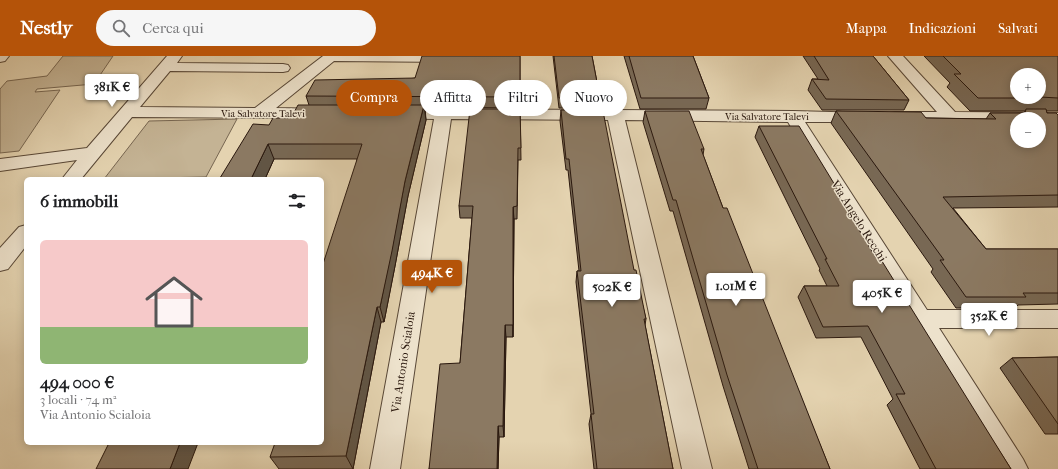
<!DOCTYPE html>
<html lang="it">
<head>
<meta charset="utf-8">
<style>
	:root { --surface:#fff; --page:#f6f6f6; --text:#202124; --muted:#757577; --accent:#b45309 }
	body { margin:0; font-family:"IM FELL French Canon",serif; background:var(--page); color:var(--text); height:100vh; display:flex; flex-direction:column; font-size:15px; white-space:nowrap }
	* { box-sizing:border-box; margin:0 }
	p { font-size:13px; color:var(--muted) }
	.icon { flex:none; width:22px; height:22px; fill:none; stroke:currentColor; stroke-width:2; stroke-linecap:round; stroke-linejoin:round }
	.map { position:relative; flex:1; overflow:hidden }
	.drawer { position:absolute; left:24px; top:121px; width:300px; height:268px; display:flex; flex-direction:column; background:var(--surface); border-radius:6px; box-shadow:0 2px 10px #0003 }
	.drawer>* { flex:none }
	.banner { position:absolute; left:336px; top:24px; width:380px; height:36px; display:flex; gap:8px }
	.tools { position:absolute; left:1010px; top:12px; display:grid; gap:8px }
	.tools a { display:grid; place-items:center; width:36px; height:36px; border-radius:50%; background:var(--surface); box-shadow:0 2px 10px #0003; font-size:20px }
	.price { position:absolute; translate:-50% -34px; padding:0 9px; border-radius:4px; background:#fff; color:#222; font-size:13px; line-height:26px; filter:drop-shadow(0 1px 2px #0008) }
	.price::after { content:''; position:absolute; left:50%; top:24px; width:12px; height:9px; margin-left:-6px; background:inherit; clip-path:polygon(0 0,100% 0,50% 100%) }
	.price.active { background:var(--accent); color:#fff }
	ul { padding:0; list-style:none }
	li { display:grid; align-content:center; gap:8px; height:212px; padding:0 16px }
	li span { display:grid; place-items:center; height:124px; border-radius:6px; color:#555 }
	li>.icon { margin-inline-start:auto }
	span .icon { width:72px; height:72px; fill:#fffc; stroke-width:1 }
	li b { font-size:17px }
	h2 { display:flex; justify-content:space-between; align-items:center; height:48px; padding:0 16px; font-size:17px }
	.pill { padding:0 14px; border-radius:18px; background:var(--surface); box-shadow:0 2px 10px #0003; font-size:14px; line-height:36px }
	.pill.active { background:var(--accent); color:#fff }
	header { display:flex; align-items:center; gap:24px; box-sizing:border-box; height:56px; padding:0 20px; background:var(--accent); color:#fff }
	header strong { font-size:19px }
	nav { display:flex; gap:22px; margin-inline-start:auto; font-size:14px }
	.search { width:280px; height:36px; background:var(--page); display:flex; align-items:center; gap:10px; box-sizing:border-box; padding:0 14px; border-radius:22px; color:var(--muted); font-size:15px }
	.map>svg:first-child { display:block }
	.green { fill:#c4b394; stroke:#776651 }
	.lines { fill:none; stroke-linecap:round; stroke-linejoin:round }
	.minor-casing { stroke:#584736; stroke-width:2 }
	.minor { fill:#ede2cc; fill-rule:evenodd }
	.wall { fill:#786854; stroke:#2a180e }
	.shaded-wall { fill:#615545; stroke:#2a180e }
	.building { fill:#8b7962; stroke:#2a180e; fill-rule:evenodd }
	.labels { text-anchor:middle; stroke-width:3; stroke-linejoin:round; paint-order:stroke }
	.far-street-label { font-size:10px; fill:#2a180e; stroke:#ede2cc }
	.street-label { font-size:12px; fill:#2a180e; stroke:#ede2cc }
</style>
</head>
<body>
<header>
<strong>Nestly</strong>
<div class="search"><svg class="icon" aria-label="search" viewBox="0 0 24 24"><circle cx="10" cy="10" r="6"/><path d="M15 15l6 6"/></svg>Cerca qui</div>
<nav><a>Mappa</a><a>Indicazioni</a><a>Salvati</a></nav>
</header>
<div class="map">
<svg width="1058" height="413" viewBox="0 0 1058 413">
	<rect width="100%" height="100%" fill="#e4d3b0"/>
	<filter id="stains"><feTurbulence type="fractalNoise" baseFrequency=".005" numOctaves="4"/><feColorMatrix values="0 0 0 0 .2 0 0 0 0 .09 0 0 0 0 .02 0 0 0 .5 -.17"/></filter>
	<radialGradient id="worn" r=".72"><stop offset=".6" stop-color="#630" stop-opacity="0"/><stop offset="1" stop-color="#630" stop-opacity=".3"/></radialGradient>
	<g class="green">
		<path d="M 63,0 L 113,0 L 94,28 L 37,33 L 35,36 L 60,34 L 19,95 L 0,97 L 0,33 L 7,25 L 47,20 Z"/>
		<path d="M 237,63 L 206,121 L 104,123 L 149,65 Z"/>
	</g>
	<g class="lines">
		<g class="minor-casing">
			<g id="minor">
				<path d="M 0,0 L 9,0 L 5,5 L 0,6 Z"/>
				<path d="M 167,0 L 182,0 L 177,7 L 283,8 L 288,9 L 290,12 L 288,15 L 283,16 L 170,15 L 140,51 L 255,52 L 323,0 L 457,0 L 458,2 L 456,5 L 451,6 L 334,5 L 276,52 L 329,53 L 331,57 L 329,61 L 323,62 L 132,61 L 81,123 L 62,123 L 77,104 L 0,115 L 0,103 L 87,92 Z"/>
				<path d="M 888,0 L 903,0 L 955,56 L 1058,57 L 1058,67 L 1039,67 L 1039,63 L 1017,63 L 1017,67 L 889,65 L 887,61 L 889,57 L 895,56 L 937,56 Z"/>
				<path d="M 395,53 L 793,55 L 869,57 L 871,61 L 869,65 L 863,66 L 805,66 L 927,254 L 1058,254 L 1058,272 L 939,272 L 1023,403 L 1028,413 L 996,413 L 788,66 L 625,64 L 712,413 L 682,413 L 608,64 L 451,63 L 400,413 L 370,413 L 434,63 L 389,62 L 387,58 L 389,54 Z"/>
				<path d="M 26,169 L 26,190 L 8,213 L 0,215 L 0,192 L 19,171 Z"/>
			</g>
		</g>
		<use href="#minor" class="minor"/>
	</g>
	<g class="wall">
		<path d="M 520,0 L 520,52 L 425,51 L 426,64 L 408,140 L 395,210 L 384,266 L 381,266 L 353,413 L 279,413 L 270,401 L 322,387 L 357,103 L 274,103 L 265,123 L 193,123 L 220,122 L 269,69 L 291,62 L 309,49 L 306,40 L 415,22 Z"/>
		<path d="M 553,0 L 592,0 L 600,42 L 599,52 L 559,52 Z"/>
		<path d="M 624,0 L 693,0 L 709,42 L 706,53 L 640,53 Z"/>
		<path d="M 803,0 L 873,0 L 909,44 L 904,54 L 822,54 L 808,34 L 812,23 L 818,23 Z"/>
		<path d="M 924,0 L 1058,0 L 1058,55 L 1046,55 L 1047,57 L 1058,59 L 1058,151 L 953,152 L 986,193 L 1058,193 L 1058,248 L 1018,249 L 1015,252 L 956,252 L 931,216 L 933,213 L 831,67 L 836,55 L 926,62 L 986,63 L 990,57 L 1024,57 L 1025,55 L 970,55 L 947,31 L 950,27 Z"/>
		<path d="M 520,53 L 521,104 L 518,104 L 517,163 L 514,163 L 513,281 L 506,281 L 504,381 L 499,381 L 498,413 L 429,413 L 460,307 L 472,162 L 460,162 L 459,150 Z"/>
		<path d="M 561,54 L 634,214 L 646,263 L 645,269 L 673,413 L 594,413 L 589,368 L 591,358 L 576,226 L 577,215 L 579,215 L 568,114 L 566,114 L 560,65 Z"/>
		<path d="M 645,55 L 704,93 L 703,99 L 723,152 L 830,413 L 749,413 L 723,330 L 673,155 L 670,155 L 643,66 Z"/>
		<path d="M 759,70 L 841,139 L 840,142 L 876,202 L 1011,413 L 920,413 L 887,349 L 893,343 L 861,281 L 816,282 L 798,241 L 804,230 L 827,230 L 819,214 L 820,213 L 755,81 Z"/>
		<path d="M 1058,301 L 1058,378 L 1045,378 L 1000,312 L 1012,302 Z"/>
	</g>
	<g class="shaded-wall">
		<path d="M 424,49 L 426,64 L 408,140 L 395,210 L 384,266 L 380,251 L 405,125 Z"/>
		<path d="M 268,88 L 274,103 L 265,123 L 251,123 Z"/>
		<path d="M 513,151 L 514,163 L 513,281 Z"/>
		<path d="M 377,251 L 381,266 L 353,413 L 346,400 Z"/>
		<path d="M 505,269 L 506,281 L 504,381 L 503,370 Z"/>
		<path d="M 498,370 L 499,381 L 498,413 L 497,413 Z"/>
		<path d="M 180,387 L 198,387 L 188,413 L 170,413 Z"/>
	</g>
	<g class="building">
		<path d="M 422,0 L 520,0 L 520,41 L 306,40 L 315,24 L 415,22 Z"/>
		<path d="M 554,0 L 592,0 L 600,42 L 559,42 Z"/>
		<path d="M 629,0 L 693,0 L 709,42 L 641,42 Z"/>
		<path d="M 814,0 L 873,0 L 909,44 L 826,43 L 812,23 L 829,24 Z"/>
		<path d="M 943,0 L 1058,0 L 1058,42 L 1040,41 L 1042,42 L 978,42 L 954,18 L 961,18 ZM 1017,19 L 1039,19 L 1039,41 L 1017,41 Z"/>
		<path d="M 298,49 L 424,49 L 405,125 L 392,195 L 380,251 L 377,251 L 346,400 L 270,401 L 275,387 L 322,387 L 322,211 L 362,88 L 268,88 L 251,123 L 193,123 L 220,122 L 253,68 L 269,69 L 273,62 L 291,62 Z"/>
		<path d="M 470,53 L 520,53 L 521,92 L 518,92 L 517,150 L 513,151 L 513,269 L 505,269 L 503,370 L 498,370 L 497,413 L 429,413 L 440,308 L 460,307 L 473,150 L 459,150 Z"/>
		<path d="M 1026,53 L 1046,53 L 1047,57 L 1056,57 L 1058,59 L 1058,139 L 943,141 L 986,193 L 1058,193 L 1058,237 L 1023,237 L 1026,241 L 966,241 L 940,204 L 944,204 L 836,55 L 921,56 L 926,62 L 996,63 L 990,57 L 1025,57 ZM 1017,63 L 1039,63 L 1039,85 L 1017,85 Z"/>
		<path d="M 561,54 L 603,55 L 634,214 L 636,214 L 646,263 L 644,263 L 673,413 L 597,413 L 591,358 L 594,358 L 577,215 L 581,215 L 569,103 L 566,103 Z"/>
		<path d="M 645,55 L 689,55 L 704,93 L 701,93 L 723,152 L 727,152 L 830,413 L 758,413 L 727,319 L 676,144 L 673,144 Z"/>
		<path d="M 759,70 L 799,70 L 841,139 L 838,139 L 876,202 L 880,202 L 1011,413 L 936,413 L 896,338 L 905,338 L 868,270 L 823,271 L 804,230 L 839,230 L 825,203 L 827,203 Z"/>
		<path d="M 1058,301 L 1058,368 L 1012,302 Z"/>
		<path d="M 109,387 L 180,387 L 170,413 L 96,413 Z"/>
	</g>
	<g class="labels">
		<g class="far-street-label">
			<text x="263" y="61">Via Salvatore Talevi</text>
			<text x="767" y="64">Via Salvatore Talevi</text>
		</g>
		<g class="street-label">
			<text transform="translate(859 165) rotate(58)" y="4">Via Angelo Recchi</text>
			<text transform="translate(403 306) rotate(-81)" y="4">Via Antonio Scialoia</text>
		</g>
	</g>
	<rect width="100%" height="100%" filter="url(#stains)"/>
	<rect width="100%" height="100%" fill="url(#worn)"/>
</svg>
<div class="tools">
<a>+</a>
<a>−</a>
</div>
<b class="price" style="left:112px;top:52px">381K €</b>
<b class="price active" style="left:432px;top:238px">494K €</b>
<b class="price" style="left:736px;top:251px">1.01M €</b>
<b class="price" style="left:612px;top:252px">502K €</b>
<b class="price" style="left:882px;top:258px">405K €</b>
<b class="price" style="left:989px;top:281px">352K €</b>
<div class="banner">
<a class="pill active">Compra</a>
<a class="pill">Affitta</a>
<a class="pill">Filtri</a>
<a class="pill">Nuovo</a>
</div>
<section class="drawer">
<h2>6 immobili<svg class="icon" aria-label="filters" viewBox="0 0 24 24"><path d="M4 7h16M4 17h16"/><circle cx="9" cy="7" r="2"/><circle cx="15" cy="17" r="2"/></svg></h2>
<ul>
<li><span style="background:linear-gradient(#f6c9c9 70%,#8fb573 0)"><svg class="icon" aria-label="home" viewBox="0 0 24 24"><path d="M3 11l9-7 9 7M6 9v11h12V9"/></svg></span><div><b>494 000 €</b><p>3 locali · 74 m²</p><p>Via Antonio Scialoia</p></div></li>
</ul>
</section>
</div>
</body>
</html>
